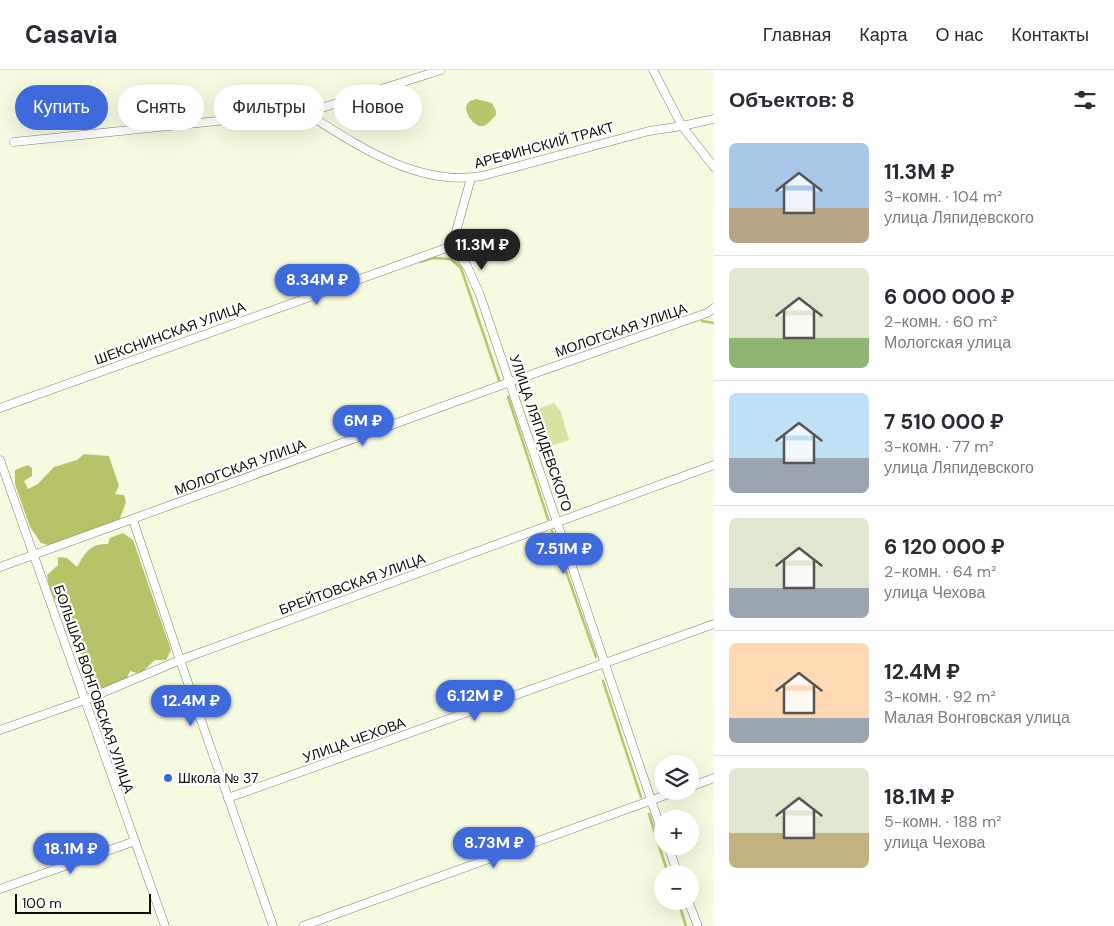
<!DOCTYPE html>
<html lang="ru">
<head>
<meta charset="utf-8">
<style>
	:root { --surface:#fff; --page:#f2f2f3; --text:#2b2b33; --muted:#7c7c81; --line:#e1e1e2; --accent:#3f6adb }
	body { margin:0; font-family:"DM Sans",sans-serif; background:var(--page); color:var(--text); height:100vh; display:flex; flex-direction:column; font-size:19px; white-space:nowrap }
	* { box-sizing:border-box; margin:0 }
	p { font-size:16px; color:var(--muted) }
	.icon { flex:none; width:28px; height:28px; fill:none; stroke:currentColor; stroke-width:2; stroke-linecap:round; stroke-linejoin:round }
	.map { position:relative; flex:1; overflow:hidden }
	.side { display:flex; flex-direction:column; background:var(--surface); width:400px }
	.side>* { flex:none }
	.hud { position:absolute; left:15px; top:15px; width:475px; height:45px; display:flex; gap:10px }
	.controls { position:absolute; left:654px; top:685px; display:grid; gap:10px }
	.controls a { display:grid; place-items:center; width:45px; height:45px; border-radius:50%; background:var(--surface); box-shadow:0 5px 20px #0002; font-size:25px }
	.scale { position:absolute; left:15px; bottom:12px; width:136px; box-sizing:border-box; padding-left:5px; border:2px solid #0e0f07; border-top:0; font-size:14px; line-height:18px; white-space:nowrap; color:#0e0f07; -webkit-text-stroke:4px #fff; paint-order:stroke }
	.price { position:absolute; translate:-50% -42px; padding:0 11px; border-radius:18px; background:var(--accent); color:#fff; font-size:16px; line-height:32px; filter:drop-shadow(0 1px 2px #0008) }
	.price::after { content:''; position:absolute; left:50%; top:30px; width:15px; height:11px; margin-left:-8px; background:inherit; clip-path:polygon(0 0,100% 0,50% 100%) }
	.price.on { background:#222; color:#fff }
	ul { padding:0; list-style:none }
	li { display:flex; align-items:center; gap:15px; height:125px; padding:0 15px }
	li+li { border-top:1px solid var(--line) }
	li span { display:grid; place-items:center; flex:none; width:140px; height:100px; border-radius:8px; color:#555 }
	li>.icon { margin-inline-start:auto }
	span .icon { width:60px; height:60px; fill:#fffc; stroke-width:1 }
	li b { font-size:21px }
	h2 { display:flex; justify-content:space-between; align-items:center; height:60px; padding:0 15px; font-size:21px }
	.pill { padding:0 18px; border-radius:22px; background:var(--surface); box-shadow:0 5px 20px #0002; font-size:18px; line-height:45px }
	.pill.on { background:var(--accent); color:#fff }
	header { display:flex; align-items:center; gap:30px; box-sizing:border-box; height:70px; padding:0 25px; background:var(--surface); border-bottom:1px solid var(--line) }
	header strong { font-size:24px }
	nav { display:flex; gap:28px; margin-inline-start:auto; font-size:18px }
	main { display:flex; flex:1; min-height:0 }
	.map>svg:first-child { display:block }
	.green { fill:#d8e2a1 }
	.forest { fill:#b8c369 }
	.water { fill:#b9c56a }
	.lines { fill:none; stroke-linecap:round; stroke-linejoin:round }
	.stream { stroke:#b9c56a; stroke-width:2.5 }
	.street-casing { stroke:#7d816a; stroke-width:9 }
	.street { stroke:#fff; stroke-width:8 }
	.poi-dot { fill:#3f6adb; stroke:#fff; stroke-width:2 }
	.labels { text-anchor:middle; stroke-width:4.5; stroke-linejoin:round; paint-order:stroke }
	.street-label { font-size:14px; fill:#0e0f07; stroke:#fff }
	.poi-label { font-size:14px; fill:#0e0f07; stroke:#fff; text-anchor:start }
</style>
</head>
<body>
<header>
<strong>Casavia</strong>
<nav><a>Главная</a><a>Карта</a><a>О нас</a><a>Контакты</a></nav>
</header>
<main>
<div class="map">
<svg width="714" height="856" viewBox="0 0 714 856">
	<rect width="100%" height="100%" fill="#f5fae0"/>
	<path class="green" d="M 554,333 L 561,342 L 569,370 L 545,378 L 532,341 Z"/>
	<g class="forest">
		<path d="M 84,384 L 109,386 L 119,416 L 115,424 L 124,425 L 126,432 L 119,451 L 52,476 L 41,473 L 30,457 L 15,414 L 15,400 L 28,395 L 32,398 L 32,406 L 24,411 L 28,419 L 38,414 L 54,397 L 77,390 Z"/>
		<path d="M 123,463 L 133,470 L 171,580 L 166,590 L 155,590 L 140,604 L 130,601 L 126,610 L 101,620 L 85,595 L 64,535 L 54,529 L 49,517 L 47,505 L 58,495 L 58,487 L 67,488 L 77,497 C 86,482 89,474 108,474 L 110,468 Z"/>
	</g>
	<path class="water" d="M 476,29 L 492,33 L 496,41 L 496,45 C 492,49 488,55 483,56 C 474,58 460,39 469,32 C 471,30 474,30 476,29 Z"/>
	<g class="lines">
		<g class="stream">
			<path d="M 420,192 L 433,188 L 451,189 L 461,198 L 499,310"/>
			<path d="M 702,251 L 714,253"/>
			<path d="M 508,327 L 548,449"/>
			<path d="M 552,461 L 596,587"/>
			<path d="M 603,611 L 641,727"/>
			<path d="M 649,744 L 668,804"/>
			<path d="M 678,831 L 686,856"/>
		</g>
		<g class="street-casing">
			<g id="street">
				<path d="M 653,0 L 682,56 L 714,97"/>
				<path d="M 306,43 C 357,75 417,117 482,106 L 649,61 L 682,56 L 714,49"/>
				<path d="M 14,72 L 285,44 L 306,43 L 441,0"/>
				<path d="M 452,176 L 467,196 L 480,225 L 662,762"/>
				<path d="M 0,338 L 452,176 L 471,108"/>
				<path d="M 0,390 L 165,856"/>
				<path d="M 133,450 L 180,590 L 273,856"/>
				<path d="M 0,497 L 510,312 L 707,243 L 714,238"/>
				<path d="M 0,660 L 85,630 L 180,590 L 714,395"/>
				<path d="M 690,717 L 714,708"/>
				<path d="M 228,728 L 714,554"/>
				<path d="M 668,776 L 678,804"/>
				<path d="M 0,819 L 135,771"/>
				<path d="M 688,831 L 698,856"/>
				<path d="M 303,856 L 677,721"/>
			</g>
		</g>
		<use href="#street" class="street"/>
	</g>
	<circle class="poi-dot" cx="168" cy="708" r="5"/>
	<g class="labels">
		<g class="street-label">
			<text transform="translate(544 75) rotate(-15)" y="5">АРЕФИНСКИЙ ТРАКТ</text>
			<text transform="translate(621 260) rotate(-19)" y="5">МОЛОГСКАЯ УЛИЦА</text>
			<text transform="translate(170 263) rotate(-20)" y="5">ШЕКСНИНСКАЯ УЛИЦА</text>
			<text transform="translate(541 363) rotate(71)" y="5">УЛИЦА ЛЯПИДЕВСКОГО</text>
			<text transform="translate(240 397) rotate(-20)" y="5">МОЛОГСКАЯ УЛИЦА</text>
			<text transform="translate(352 514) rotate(-20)" y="5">БРЕЙТОВСКАЯ УЛИЦА</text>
			<text transform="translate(94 619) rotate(71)" y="5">БОЛЬШАЯ ВОНГОВСКАЯ УЛИЦА</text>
			<text transform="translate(354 670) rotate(-20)" y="5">УЛИЦА ЧЕХОВА</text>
		</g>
		<g class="poi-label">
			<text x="178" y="713">Школа № 37</text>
		</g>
	</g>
</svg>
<div class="controls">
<a><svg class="icon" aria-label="layers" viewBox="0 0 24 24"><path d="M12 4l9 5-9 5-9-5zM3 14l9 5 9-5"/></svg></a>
<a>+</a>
<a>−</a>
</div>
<div class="scale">100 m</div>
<b class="price on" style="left:482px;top:201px">11.3M ₽</b>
<b class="price" style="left:317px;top:236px">8.34M ₽</b>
<b class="price" style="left:363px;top:377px">6M ₽</b>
<b class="price" style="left:564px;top:505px">7.51M ₽</b>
<b class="price" style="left:475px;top:652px">6.12M ₽</b>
<b class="price" style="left:191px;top:657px">12.4M ₽</b>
<b class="price" style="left:494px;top:799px">8.73M ₽</b>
<b class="price" style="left:71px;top:805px">18.1M ₽</b>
<div class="hud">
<a class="pill on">Купить</a>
<a class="pill">Снять</a>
<a class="pill">Фильтры</a>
<a class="pill">Новое</a>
</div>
</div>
<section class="side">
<h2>Объектов: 8<svg class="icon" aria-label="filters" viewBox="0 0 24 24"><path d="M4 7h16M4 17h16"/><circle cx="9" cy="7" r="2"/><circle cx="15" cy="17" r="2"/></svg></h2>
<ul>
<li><span style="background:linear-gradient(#a9c7e8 65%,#b9a48a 0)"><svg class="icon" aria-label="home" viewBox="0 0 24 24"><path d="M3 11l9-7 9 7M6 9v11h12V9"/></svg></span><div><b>11.3M ₽</b><p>3-комн. · 104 m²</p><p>улица Ляпидевского</p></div></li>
<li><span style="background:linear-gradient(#dfe7d0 70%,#8fb573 0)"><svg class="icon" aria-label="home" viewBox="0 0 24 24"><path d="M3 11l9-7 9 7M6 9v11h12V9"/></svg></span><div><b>6 000 000 ₽</b><p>2-комн. · 60 m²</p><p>Мологская улица</p></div></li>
<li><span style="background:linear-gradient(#bfe0f5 65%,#9aa5b1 0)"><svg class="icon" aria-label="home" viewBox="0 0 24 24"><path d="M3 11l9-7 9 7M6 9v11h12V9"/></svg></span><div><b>7 510 000 ₽</b><p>3-комн. · 77 m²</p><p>улица Ляпидевского</p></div></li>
<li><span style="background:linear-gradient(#dfe7d0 70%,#9aa5b1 0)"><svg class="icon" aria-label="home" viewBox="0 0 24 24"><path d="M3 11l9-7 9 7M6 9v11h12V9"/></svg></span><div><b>6 120 000 ₽</b><p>2-комн. · 64 m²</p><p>улица Чехова</p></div></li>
<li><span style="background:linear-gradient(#ffd9b3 75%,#9aa5b1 0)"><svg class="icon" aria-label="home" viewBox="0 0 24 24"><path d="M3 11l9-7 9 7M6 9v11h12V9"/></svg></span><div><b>12.4M ₽</b><p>3-комн. · 92 m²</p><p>Малая Вонговская улица</p></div></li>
<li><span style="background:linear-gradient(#dfe7d0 65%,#c2b280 0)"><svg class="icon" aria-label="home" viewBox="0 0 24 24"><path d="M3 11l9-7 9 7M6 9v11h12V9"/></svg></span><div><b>18.1M ₽</b><p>5-комн. · 188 m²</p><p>улица Чехова</p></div></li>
</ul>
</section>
</main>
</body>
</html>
